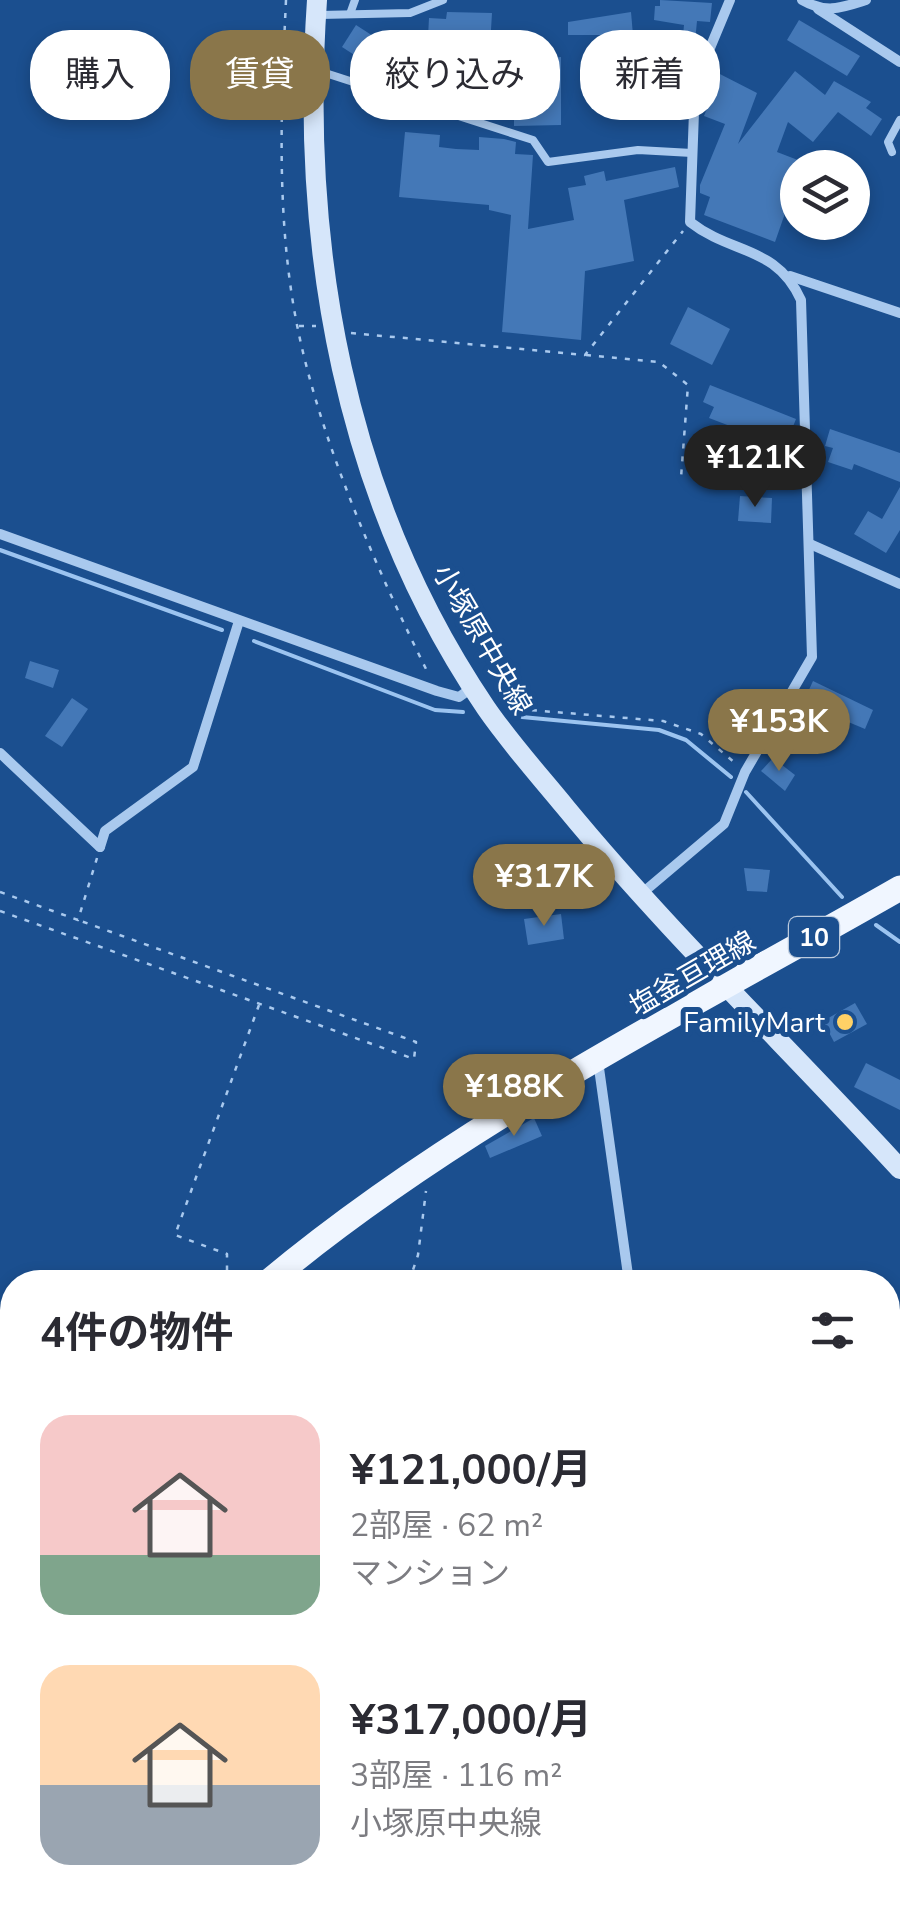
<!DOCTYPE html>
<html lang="ja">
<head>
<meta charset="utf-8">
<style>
	:root { --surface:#fff; --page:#f7f7f7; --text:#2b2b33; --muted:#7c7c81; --accent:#8a764a }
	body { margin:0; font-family:"Nunito Sans","Noto Sans JP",sans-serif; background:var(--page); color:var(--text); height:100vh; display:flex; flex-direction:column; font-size:38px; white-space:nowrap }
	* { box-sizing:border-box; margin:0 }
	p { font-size:32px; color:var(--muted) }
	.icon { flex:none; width:55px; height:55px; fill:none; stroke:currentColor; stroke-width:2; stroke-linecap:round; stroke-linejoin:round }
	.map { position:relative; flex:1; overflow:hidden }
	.panel { position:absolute; left:0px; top:1270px; width:900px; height:642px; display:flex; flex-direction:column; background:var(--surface); border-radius:40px 40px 0 0; box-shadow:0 5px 15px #0003 }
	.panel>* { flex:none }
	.banner { position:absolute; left:30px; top:30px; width:840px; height:90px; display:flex; gap:20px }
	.tools { position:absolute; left:780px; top:150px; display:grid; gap:20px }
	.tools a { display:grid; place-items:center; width:90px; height:90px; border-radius:50%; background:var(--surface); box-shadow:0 5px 15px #0003; font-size:50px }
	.price { position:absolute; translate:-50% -85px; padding:0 22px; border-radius:35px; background:var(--accent); color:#fff; font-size:32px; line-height:65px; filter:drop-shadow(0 2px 5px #0008) }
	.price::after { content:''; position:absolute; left:50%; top:60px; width:30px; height:22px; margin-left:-15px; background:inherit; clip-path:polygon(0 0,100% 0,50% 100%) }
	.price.on { background:#222; color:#fff }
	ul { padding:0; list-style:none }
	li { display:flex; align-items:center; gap:30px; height:250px; padding:0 40px }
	li span { display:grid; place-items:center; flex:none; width:280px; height:200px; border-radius:30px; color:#555 }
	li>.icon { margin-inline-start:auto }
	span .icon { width:120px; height:120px; fill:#fffc; stroke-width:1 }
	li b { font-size:42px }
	h2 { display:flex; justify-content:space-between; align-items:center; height:120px; padding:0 40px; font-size:42px }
	.tag { padding:0 35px; border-radius:40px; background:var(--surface); box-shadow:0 5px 15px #0003; font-size:35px; line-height:90px }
	.tag.on { background:var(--accent); color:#fff }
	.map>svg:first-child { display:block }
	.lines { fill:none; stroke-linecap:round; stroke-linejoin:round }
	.stream { stroke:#9cc4f0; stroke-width:4 }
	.building { fill:#4478b7 }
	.path { stroke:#a9c9ee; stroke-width:2.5; stroke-dasharray:5 8; stroke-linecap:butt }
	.lane { stroke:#a9c9ee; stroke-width:8 }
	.street { stroke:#a9c9ee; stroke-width:10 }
	.secondary { stroke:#d6e6fa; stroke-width:20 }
	.primary { stroke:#f0f6ff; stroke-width:25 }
	.poi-dot { fill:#ffd166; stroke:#1b4f8f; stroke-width:4 }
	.labels { text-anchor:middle; stroke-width:10; stroke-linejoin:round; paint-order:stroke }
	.shield { fill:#1b4f8f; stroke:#bbcadd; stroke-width:2.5 }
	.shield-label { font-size:25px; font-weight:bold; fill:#fff }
	.street-label { font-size:28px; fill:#fff; stroke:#1b4f8f }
	.poi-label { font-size:28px; fill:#fff; stroke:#1b4f8f; text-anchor:end }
</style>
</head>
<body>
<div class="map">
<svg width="900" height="1911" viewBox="0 0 900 1911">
	<rect width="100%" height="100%" fill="#1b4f8f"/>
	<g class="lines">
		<g class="stream">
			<path d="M 0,550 L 222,630"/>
			<path d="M 254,641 L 435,710 L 463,712"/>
			<path d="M 522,717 L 659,730 L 686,740 L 731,777"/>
			<path d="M 746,792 L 842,897"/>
			<path d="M 876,925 L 900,942"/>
			<path d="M 555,1900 L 577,1911"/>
		</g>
	</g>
	<g class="building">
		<path d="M 660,0 L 712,3 L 710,22 L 697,21 L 695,42 L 683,36 L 684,25 L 654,20 L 655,6 L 660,6 Z"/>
		<path d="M 447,12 L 492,13 L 487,97 L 425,93 L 429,18 L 446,19 Z"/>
		<path d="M 631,12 L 633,35 L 568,35 L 568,22 Z"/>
		<path d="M 799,20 L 860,56 L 847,76 L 787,40 Z"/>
		<path d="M 356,25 L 418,65 L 404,87 L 342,47 Z"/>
		<path d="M 561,57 L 561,125 L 514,126 L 514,104 L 541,104 L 541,81 L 512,81 L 512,62 Z"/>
		<path d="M 714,71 L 757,93 L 738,144 L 795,71 L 825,95 L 834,81 L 871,102 L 866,108 L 882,119 L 871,136 L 838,112 L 813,142 L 788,122 L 777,152 L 803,162 L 775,242 L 704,215 L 710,197 L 700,193 L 700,185 L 725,124 L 704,116 L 714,90 L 707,86 Z"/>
		<path d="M 405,132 L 440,135 L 439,147 L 456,149 L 479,150 L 479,137 L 504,139 L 516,142 L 515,154 L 533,155 L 528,229 L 574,220 L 568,188 L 586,185 L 584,176 L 604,171 L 606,181 L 675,167 L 679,187 L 624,200 L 634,261 L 585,271 L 581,340 L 502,332 L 511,215 L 489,210 L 489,205 L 399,197 Z"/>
		<path d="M 688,307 L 730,329 L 712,365 L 670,344 Z"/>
		<path d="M 710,385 L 796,419 L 785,447 L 709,418 L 714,407 L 703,402 Z"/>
		<path d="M 830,429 L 900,453 L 900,482 L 854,464 L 852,470 L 828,462 L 833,448 L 825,446 Z"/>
		<path d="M 900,487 L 900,530 L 886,553 L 854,534 L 868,511 L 882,519 Z"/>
		<path d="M 740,496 L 772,498 L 771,523 L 738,521 Z"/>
		<path d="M 30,661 L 59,670 L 53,688 L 25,678 Z"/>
		<path d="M 813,681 L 873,710 L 865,729 L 803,703 Z"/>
		<path d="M 72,698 L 88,709 L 62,747 L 45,736 Z"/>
		<path d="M 773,758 L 795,775 L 785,791 L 761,771 Z"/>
		<path d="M 744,868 L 770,870 L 767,892 L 747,891 Z"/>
		<path d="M 561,914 L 564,939 L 528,945 L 524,919 Z"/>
		<path d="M 855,1003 L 867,1024 L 834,1042 L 823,1021 Z"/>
		<path d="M 866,1063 L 900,1080 L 900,1110 L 854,1087 Z"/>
		<path d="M 534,1118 L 542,1136 L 490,1158 L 485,1146 Z"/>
	</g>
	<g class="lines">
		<g class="path">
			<path d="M 286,0 C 281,108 276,218 297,325 C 320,440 376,568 428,673"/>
			<path d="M 299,326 L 316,326"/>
			<path d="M 351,333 L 585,355 L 683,231"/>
			<path d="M 586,355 L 659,362 L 688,385 L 681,478"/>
			<path d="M 506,708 L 663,721 L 701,734 L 735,763"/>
			<path d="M 0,892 L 78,920 L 97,858"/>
			<path d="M 0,911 L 414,1059 L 416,1042 L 78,920"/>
			<path d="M 716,1016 L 733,1020"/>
			<path d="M 222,1282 L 227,1275 L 227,1254 L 175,1235 L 259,1005"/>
			<path d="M 409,1282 L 418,1255 L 426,1191"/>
			<path d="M 0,1438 L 12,1442"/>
			<path d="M 0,1563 L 12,1567"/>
			<path d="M 0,1691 L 12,1695"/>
			<path d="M 1,1717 L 12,1721"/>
			<path d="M 0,1747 L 8,1729 L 1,1717"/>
			<path d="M 0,1885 L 12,1891"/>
			<path d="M 30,1900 L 52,1911"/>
			<path d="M 584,1900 L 606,1911"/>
			<path d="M 691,1911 L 696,1900"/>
		</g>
		<g class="lane">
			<path d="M 350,14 L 355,0"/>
			<path d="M 320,15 L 410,13 L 443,0"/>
			<path d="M 316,70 L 533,140 L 548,162 L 638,150 L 692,153"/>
			<path d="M 892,152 L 888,142 L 900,120"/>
		</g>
		<g class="street">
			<path d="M 802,0 C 826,14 841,8 866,0"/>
			<path d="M 818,9 L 900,62"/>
			<path d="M 790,276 L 900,313"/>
			<path d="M 0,534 L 437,691 L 459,697 L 473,687"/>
			<path d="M 810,544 L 900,584"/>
			<path d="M 0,753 L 100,847"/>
			<path d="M 100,847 L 105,831 L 193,767 L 239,621"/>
			<path d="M 640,895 L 724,824 L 745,772 L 812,657 L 801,300 C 776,245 732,255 690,222 L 695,84 L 730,0"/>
			<path d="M 598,1061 L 629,1282"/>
			<path d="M 888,1420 L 900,1388"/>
			<path d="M 888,1530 L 900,1535"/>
			<path d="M 888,1637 L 900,1604"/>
			<path d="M 888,1802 L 900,1807"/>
			<path d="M 449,1911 L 453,1900"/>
		</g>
		<path class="secondary" d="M 317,0 C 300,247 344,499 486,708 C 510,743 539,775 566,808 C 670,934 789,1048 900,1169"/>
		<g class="primary">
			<path d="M 268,1282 C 457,1124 687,1010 900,888"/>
			<path d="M 0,1816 L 12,1786"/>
		</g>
	</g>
	<circle class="poi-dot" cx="845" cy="1022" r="10"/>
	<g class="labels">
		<rect class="shield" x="789" y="917" width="50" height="40" rx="8"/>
		<g class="shield-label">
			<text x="814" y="946">10</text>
		</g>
		<g class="street-label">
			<text transform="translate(483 639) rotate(60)" y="10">小塚原中央線</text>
			<text transform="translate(692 973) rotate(-30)" y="10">塩釜亘理線</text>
		</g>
		<g class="poi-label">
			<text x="825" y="1032">FamilyMart</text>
		</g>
	</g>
</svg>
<div class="tools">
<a><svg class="icon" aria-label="layers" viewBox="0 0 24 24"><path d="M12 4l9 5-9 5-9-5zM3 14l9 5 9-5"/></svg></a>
</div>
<b class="price on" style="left:755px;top:510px">¥121K</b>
<b class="price" style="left:779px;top:774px">¥153K</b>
<b class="price" style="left:544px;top:929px">¥317K</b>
<b class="price" style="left:514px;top:1139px">¥188K</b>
<div class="banner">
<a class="tag">購入</a>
<a class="tag on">賃貸</a>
<a class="tag">絞り込み</a>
<a class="tag">新着</a>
</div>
<section class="panel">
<h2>4件の物件<svg class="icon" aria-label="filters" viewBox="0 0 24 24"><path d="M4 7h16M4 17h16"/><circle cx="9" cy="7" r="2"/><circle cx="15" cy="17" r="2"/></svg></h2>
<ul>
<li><span style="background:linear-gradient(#f6c9c9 70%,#7fa58c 0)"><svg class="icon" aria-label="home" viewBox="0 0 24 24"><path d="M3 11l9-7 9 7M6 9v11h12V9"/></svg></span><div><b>¥121,000/月</b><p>2部屋 · 62 m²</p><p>マンション</p></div></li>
<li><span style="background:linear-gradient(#ffd9b3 60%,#9aa5b1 0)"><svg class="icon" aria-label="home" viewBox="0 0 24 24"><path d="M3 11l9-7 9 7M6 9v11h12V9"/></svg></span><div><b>¥317,000/月</b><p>3部屋 · 116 m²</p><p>小塚原中央線</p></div></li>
</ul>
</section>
</div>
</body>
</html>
